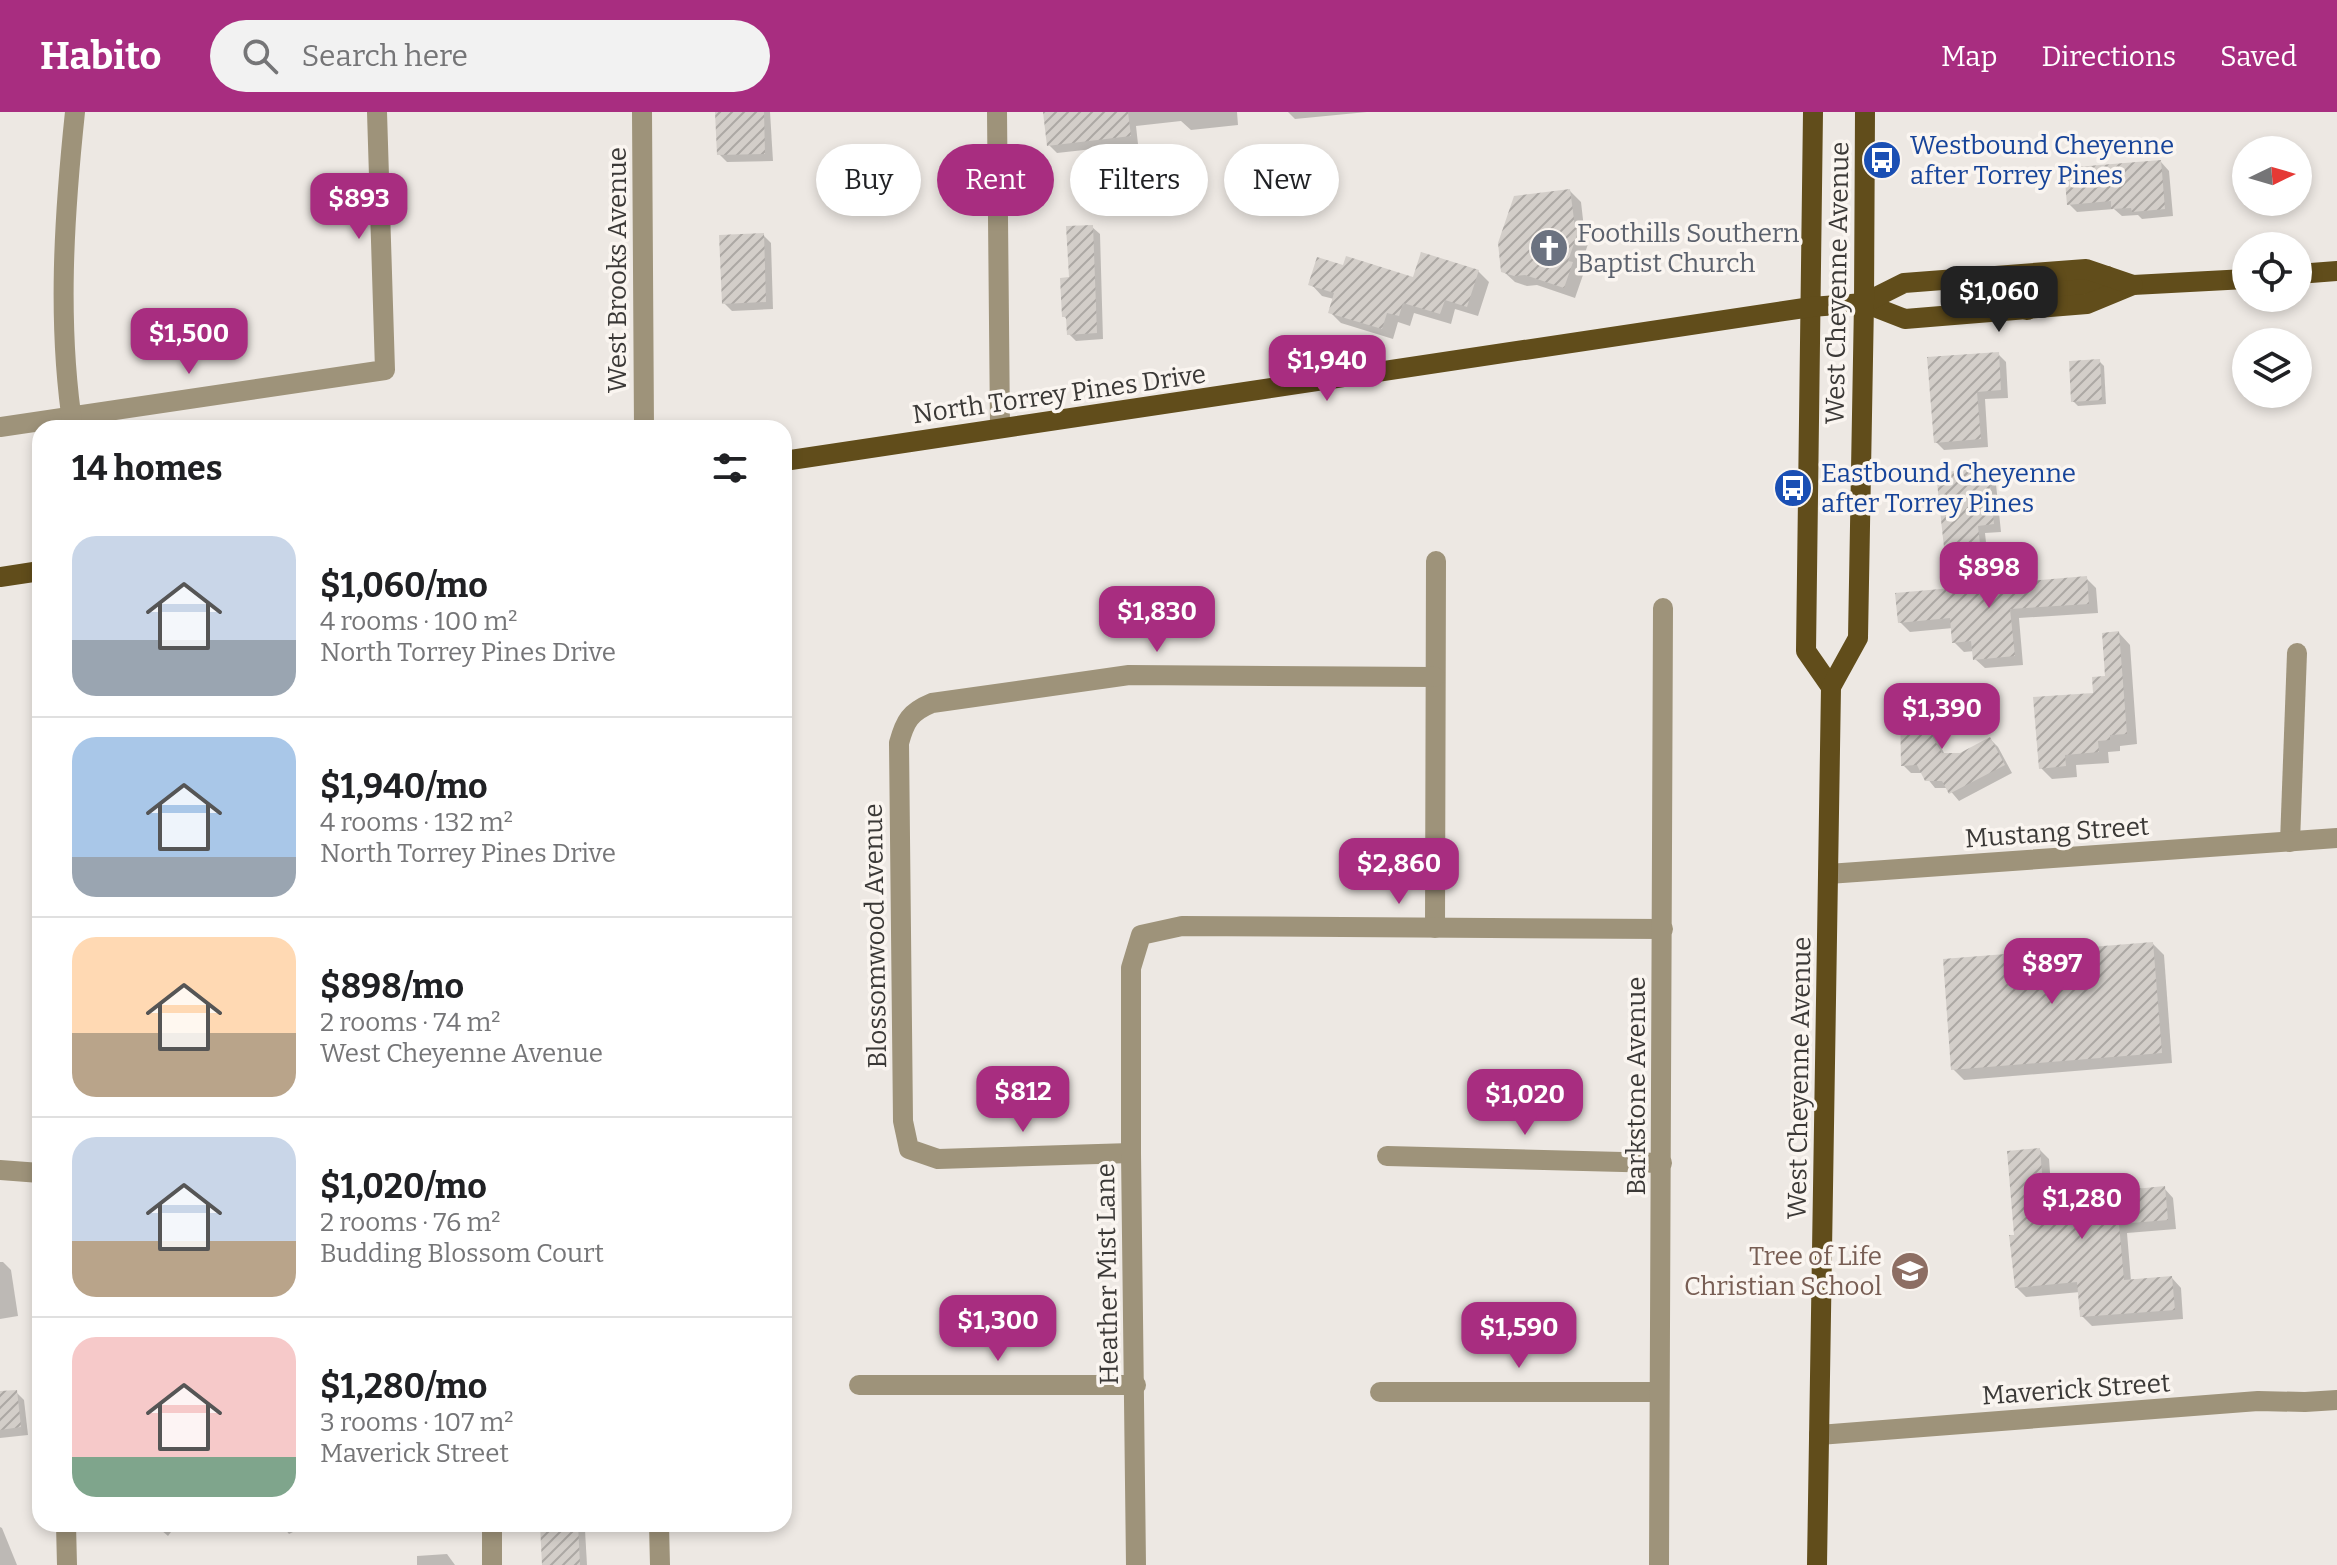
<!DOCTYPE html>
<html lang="en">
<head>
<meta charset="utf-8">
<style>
	:root { --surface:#fff; --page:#f2f2f2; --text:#202124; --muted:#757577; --line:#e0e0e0; --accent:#a82d80 }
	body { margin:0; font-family:Bitter,serif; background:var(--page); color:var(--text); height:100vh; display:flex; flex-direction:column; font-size:30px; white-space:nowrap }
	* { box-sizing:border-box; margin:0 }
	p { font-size:26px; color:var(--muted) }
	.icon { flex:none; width:44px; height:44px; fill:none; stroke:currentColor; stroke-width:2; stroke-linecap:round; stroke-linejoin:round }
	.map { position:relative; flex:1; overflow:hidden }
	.panel { position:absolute; left:32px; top:308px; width:760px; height:1112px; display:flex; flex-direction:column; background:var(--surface); border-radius:24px; box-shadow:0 4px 12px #0003 }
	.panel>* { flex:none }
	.guide { position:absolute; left:816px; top:32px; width:760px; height:72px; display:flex; gap:16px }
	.needle { width:52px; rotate:85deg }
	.buttons { position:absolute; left:2232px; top:24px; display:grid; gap:16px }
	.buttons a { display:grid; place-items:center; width:80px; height:80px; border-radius:50%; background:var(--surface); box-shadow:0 4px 12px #0003; font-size:40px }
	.price { position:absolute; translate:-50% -68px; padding:0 18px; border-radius:16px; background:var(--accent); color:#fff; font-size:26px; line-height:52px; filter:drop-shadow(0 2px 4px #0008) }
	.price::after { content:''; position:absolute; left:50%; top:48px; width:24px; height:18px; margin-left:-12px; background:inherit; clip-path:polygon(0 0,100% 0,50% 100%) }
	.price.on { background:#222; color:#fff }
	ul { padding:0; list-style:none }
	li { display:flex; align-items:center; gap:24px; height:200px; padding:0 40px }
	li+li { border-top:2px solid var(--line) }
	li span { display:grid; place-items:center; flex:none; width:224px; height:160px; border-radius:24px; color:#555 }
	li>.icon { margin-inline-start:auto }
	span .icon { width:96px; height:96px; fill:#fffc; stroke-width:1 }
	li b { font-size:34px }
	h2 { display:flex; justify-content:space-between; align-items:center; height:96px; padding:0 40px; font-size:34px }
	.tag { padding:0 28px; border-radius:36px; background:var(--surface); box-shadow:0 4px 12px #0003; font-size:28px; line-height:72px }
	.tag.on { background:var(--accent); color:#fff }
	header { display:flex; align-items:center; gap:48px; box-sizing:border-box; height:112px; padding:0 40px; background:var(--accent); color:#fff }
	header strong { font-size:38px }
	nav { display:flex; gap:44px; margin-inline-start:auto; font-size:28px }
	.search { width:560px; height:72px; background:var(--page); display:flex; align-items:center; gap:20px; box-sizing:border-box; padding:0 28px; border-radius:44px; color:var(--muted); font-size:30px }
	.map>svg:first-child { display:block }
	.shadow { fill:#0003 }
	.building { fill:url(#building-hatch) }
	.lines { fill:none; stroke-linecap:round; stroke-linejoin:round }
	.minor { stroke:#9e937a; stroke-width:20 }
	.major { stroke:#614d1b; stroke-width:20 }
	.labels { text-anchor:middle; stroke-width:7; stroke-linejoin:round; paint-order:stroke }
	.transit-label { font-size:26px; fill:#164399; stroke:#faf5f0; text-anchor:start }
	.worship-label { font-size:26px; fill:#5b616d; stroke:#faf5f0; text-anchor:start }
	.street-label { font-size:26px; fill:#3b3937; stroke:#faf5f0 }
	.education-label { font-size:26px; fill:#785e54; stroke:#faf5f0; text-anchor:end }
</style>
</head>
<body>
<header>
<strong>Habito</strong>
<div class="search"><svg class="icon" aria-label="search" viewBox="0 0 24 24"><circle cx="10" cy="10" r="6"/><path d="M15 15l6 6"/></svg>Search here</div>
<nav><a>Map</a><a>Directions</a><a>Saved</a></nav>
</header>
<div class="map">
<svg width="2337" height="1453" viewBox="0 0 2337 1453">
	<defs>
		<pattern id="building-hatch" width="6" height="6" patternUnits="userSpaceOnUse" patternTransform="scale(2)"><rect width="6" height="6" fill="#d3cec9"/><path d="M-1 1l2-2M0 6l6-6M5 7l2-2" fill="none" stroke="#aca8a4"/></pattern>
	</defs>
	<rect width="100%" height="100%" fill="#ede8e3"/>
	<g class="shadow">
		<path d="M 717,0 L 770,0 L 773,49 L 727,50 L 719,42 Z"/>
		<path d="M 1045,0 L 1237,0 L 1238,13 L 1191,18 L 1181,9 L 1136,14 L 1138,32 L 1057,41 L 1049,33 Z"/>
		<path d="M 1288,0 L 1367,0 L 1295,7 Z"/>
		<path d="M 2161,50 L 2169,59 L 2173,104 L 2142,107 L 2138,103 L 2122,104 L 2114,97 L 2077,100 L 2069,92 Z"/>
		<path d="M 1570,79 L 1581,90 L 1585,125 L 1589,129 L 1579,159 L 1583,163 L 1575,186 L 1537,173 L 1527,174 L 1515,170 L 1503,159 Z"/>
		<path d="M 1092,115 L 1100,122 L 1103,227 L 1076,229 L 1069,222 L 1068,209 L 1064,204 L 1071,167 Z"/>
		<path d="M 763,123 L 771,131 L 773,197 L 732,199 L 724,191 Z"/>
		<path d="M 1344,156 L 1414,167 L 1478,159 L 1489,170 L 1478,204 L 1455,197 L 1451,212 L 1414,201 L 1410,214 L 1398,210 L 1393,227 L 1341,211 L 1330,200 L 1334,187 L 1322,184 L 1311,172 Z"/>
		<path d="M 1998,242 L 2006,250 L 2008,286 L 1985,287 L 1988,335 L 1944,338 L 1936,330 Z"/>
		<path d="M 2099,249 L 2104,254 L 2106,292 L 2078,294 L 2073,289 Z"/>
		<path d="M 1973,359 L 1979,365 L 1988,364 L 1996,372 L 2001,420 L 1985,421 L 1988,449 L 1955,452 L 1947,444 Z"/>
		<path d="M 2086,466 L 2096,476 L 2098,501 L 2019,506 L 2023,553 L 1985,556 L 1975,547 L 1974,539 L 1964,540 L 1954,530 L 1953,516 L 1910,520 L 1900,510 Z"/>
		<path d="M 2119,521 L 2130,533 L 2137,632 L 2120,634 L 2120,639 L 2108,640 L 2109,651 L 2076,653 L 2077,665 L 2052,667 L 2041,656 L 2108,565 Z"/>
		<path d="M 1932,592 L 1940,600 L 1941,635 L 1945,643 L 1961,643 L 1990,627 L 1998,635 L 2012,661 L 1959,689 L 1948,676 L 1935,676 L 1923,661 L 1911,661 L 1903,653 Z"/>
		<path d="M 2153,832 L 2164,843 L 2172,951 L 1964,968 L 1953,957 Z"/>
		<path d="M 2040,1038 L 2049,1047 L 2052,1087 L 2164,1076 L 2173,1086 L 2176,1117 L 2127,1121 L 2131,1169 L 2172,1166 L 2181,1176 L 2183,1207 L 2092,1214 L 2082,1204 L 2080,1180 L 2026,1185 L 2017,1176 L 2016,1125 Z"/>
		<path d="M 0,1150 L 3,1150 L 11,1158 L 18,1204 L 0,1207 Z"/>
		<path d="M 16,1280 L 24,1288 L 28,1323 L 0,1326 L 0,1281 Z"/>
		<path d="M 154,1412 L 177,1412 L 168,1424 Z"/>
		<path d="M 281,1412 L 309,1412 L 289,1422 Z"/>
		<path d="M 542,1412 L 579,1412 L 585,1418 L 587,1453 L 544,1453 Z"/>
		<path d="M 0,1415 L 2,1416 L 17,1453 L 0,1453 Z"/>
		<path d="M 447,1442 L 455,1453 L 417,1453 L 417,1444 Z"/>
	</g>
	<g class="building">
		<path d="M 715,0 L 764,0 L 765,42 L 717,43 Z"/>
		<path d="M 1043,0 L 1128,0 L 1131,24 L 1047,34 Z"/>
		<path d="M 2161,48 L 2165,97 L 2132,100 L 2131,96 L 2111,97 L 2111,89 L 2067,93 L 2064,56 Z"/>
		<path d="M 1570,77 L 1575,115 L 1579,117 L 1568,149 L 1573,150 L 1564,176 L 1525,163 L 1514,164 L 1501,160 L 1498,131 L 1514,84 Z"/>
		<path d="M 1093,113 L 1097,221 L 1067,223 L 1066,205 L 1062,205 L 1060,166 L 1069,165 L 1066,114 Z"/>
		<path d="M 764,121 L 766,190 L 722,192 L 719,123 Z"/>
		<path d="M 1421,140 L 1479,158 L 1467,195 L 1445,188 L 1440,202 L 1403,191 L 1399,204 L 1387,201 L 1382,217 L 1328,201 L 1334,181 L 1308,173 L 1317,145 L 1343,153 L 1346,144 L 1413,165 Z"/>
		<path d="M 1999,240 L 2001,278 L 1977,280 L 1981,327 L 1934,331 L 1927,245 Z"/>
		<path d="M 2100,247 L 2102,288 L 2071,290 L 2069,249 Z"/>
		<path d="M 1974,357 L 1975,363 L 1989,362 L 1994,412 L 1978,414 L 1981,441 L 1945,445 L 1936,361 Z"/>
		<path d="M 2087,464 L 2089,492 L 2010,497 L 2015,544 L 1973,548 L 1971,529 L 1952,531 L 1950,506 L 1898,511 L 1895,481 Z"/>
		<path d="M 2119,519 L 2127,622 L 2110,623 L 2110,628 L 2098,629 L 2099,640 L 2065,643 L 2066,654 L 2039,657 L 2033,585 L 2093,581 L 2092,565 L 2105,564 L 2102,521 Z"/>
		<path d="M 1933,590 L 1933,626 L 1942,641 L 1960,641 L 1990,625 L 2005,653 L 1949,682 L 1942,669 L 1925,669 L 1917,653 L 1901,654 L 1900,591 Z"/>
		<path d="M 2153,830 L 2162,941 L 1951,958 L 1943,847 Z"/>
		<path d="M 2040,1036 L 2044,1086 L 2165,1074 L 2168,1108 L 2119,1112 L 2124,1168 L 2172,1164 L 2175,1198 L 2080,1205 L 2077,1170 L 2015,1176 L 2009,1123 L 2014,1123 L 2007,1039 Z"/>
		<path d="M 17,1278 L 21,1315 L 0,1318 L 0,1279 Z"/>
		<path d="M 540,1412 L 578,1412 L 580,1453 L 542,1453 Z"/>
	</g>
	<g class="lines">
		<g class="minor">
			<path d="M 642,0 L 644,316"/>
			<path d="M 997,0 L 1000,316"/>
			<path d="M 0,315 L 385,258 L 377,0"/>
			<path d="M 73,316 C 57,212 64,104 75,0"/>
			<path d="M 2290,730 L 2297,541"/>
			<path d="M 1828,762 L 2337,726"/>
			<path d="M 1435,816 L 1436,449"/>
			<path d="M 1131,1041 L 938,1047 L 909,1037 L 903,1009 L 899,631 C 905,609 910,600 932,591 L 1129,563 L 1435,565"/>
			<path d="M 1387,1044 L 1662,1051"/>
			<path d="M 0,1058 L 40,1061"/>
			<path d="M 859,1273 L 1136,1273"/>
			<path d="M 1380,1280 L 1658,1280"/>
			<path d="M 1819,1323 L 2258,1289 L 2305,1290 L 2337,1288"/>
			<path d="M 66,1412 L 67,1453"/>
			<path d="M 492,1412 L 492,1453"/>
			<path d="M 659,1412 L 660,1453"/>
			<path d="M 1136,1453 L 1131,1041 L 1131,856 L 1141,823 L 1182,814 L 1663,817"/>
			<path d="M 1659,1453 L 1663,496"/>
		</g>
		<g class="major">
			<path d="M 1813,0 L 1806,539 L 1831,575"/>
			<path d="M 2298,162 L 2337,159"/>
			<path d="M 1949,168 L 1970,185 C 1995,183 2009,178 2027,198 C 2041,173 2075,175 2100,171 L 2107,164"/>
			<path d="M 1864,191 L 1905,207 L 2087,192 L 2133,173 L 2246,167"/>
			<path d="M 784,349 L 1811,195 L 1864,191 L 1904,171 L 2086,157 L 2133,173"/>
			<path d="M 0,465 L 40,459"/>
			<path d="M 1817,1453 L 1831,575 L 1858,526 L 1864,191 L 1865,0"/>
		</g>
	</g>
	<defs>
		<g id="bus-disc" transform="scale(2)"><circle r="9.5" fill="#1a4fb4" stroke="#faf5f0"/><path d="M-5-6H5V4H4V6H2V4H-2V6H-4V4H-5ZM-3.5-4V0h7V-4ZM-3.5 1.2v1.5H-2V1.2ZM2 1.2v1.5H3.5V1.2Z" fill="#fff"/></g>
		<g id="church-disc" transform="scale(2)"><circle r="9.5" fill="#6b7280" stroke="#faf5f0"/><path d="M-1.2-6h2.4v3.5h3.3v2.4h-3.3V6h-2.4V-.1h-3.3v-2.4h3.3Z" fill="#fff"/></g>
		<g id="school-disc" transform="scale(2)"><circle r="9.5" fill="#8d6e63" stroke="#faf5f0"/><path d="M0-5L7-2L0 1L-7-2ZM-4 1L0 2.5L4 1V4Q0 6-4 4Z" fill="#fff"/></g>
	</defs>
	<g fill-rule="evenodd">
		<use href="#bus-disc" x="1882" y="48"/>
		<use href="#church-disc" x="1549" y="136"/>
		<use href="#bus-disc" x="1793" y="376"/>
		<use href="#school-disc" x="1910" y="1159"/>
	</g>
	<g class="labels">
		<g class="transit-label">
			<text x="1910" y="42">Westbound Cheyenne<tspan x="1910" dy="30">after Torrey Pines</tspan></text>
			<text x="1821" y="370">Eastbound Cheyenne<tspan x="1821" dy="30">after Torrey Pines</tspan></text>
		</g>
		<g class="worship-label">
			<text x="1577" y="130">Foothills Southern<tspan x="1577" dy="30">Baptist Church</tspan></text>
		</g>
		<g class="street-label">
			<text transform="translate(617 158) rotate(-90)" y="9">West Brooks Avenue</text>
			<text transform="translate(1837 171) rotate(-89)" y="9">West Cheyenne Avenue</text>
			<text transform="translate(1059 282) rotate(-8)" y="9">North Torrey Pines Drive</text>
			<text transform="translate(2057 720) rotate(-4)" y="9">Mustang Street</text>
			<text transform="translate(875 824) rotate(-91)" y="9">Blossomwood Avenue</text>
			<text transform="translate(1799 966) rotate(-89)" y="9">West Cheyenne Avenue</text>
			<text transform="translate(1636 974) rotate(-90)" y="9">Barkstone Avenue</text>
			<text transform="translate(1107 1162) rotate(-91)" y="9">Heather Mist Lane</text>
			<text transform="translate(2076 1277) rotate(-4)" y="9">Maverick Street</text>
		</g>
		<g class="education-label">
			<text x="1882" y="1153">Tree of Life<tspan x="1882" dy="30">Christian School</tspan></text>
		</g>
	</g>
</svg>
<div class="buttons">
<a><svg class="needle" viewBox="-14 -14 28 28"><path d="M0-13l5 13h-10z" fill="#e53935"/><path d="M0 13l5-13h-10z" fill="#757577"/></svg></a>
<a><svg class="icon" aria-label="locate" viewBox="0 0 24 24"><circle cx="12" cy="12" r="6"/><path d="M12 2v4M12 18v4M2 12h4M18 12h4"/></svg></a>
<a><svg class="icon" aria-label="layers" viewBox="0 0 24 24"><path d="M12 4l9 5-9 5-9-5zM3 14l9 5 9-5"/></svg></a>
</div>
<b class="price" style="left:359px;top:129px">$893</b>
<b class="price on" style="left:1999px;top:222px">$1,060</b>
<b class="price" style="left:189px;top:264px">$1,500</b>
<b class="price" style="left:1327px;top:291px">$1,940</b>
<b class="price" style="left:1989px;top:498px">$898</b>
<b class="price" style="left:1157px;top:542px">$1,830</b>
<b class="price" style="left:1942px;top:639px">$1,390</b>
<b class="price" style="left:1399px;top:794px">$2,860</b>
<b class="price" style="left:2052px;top:894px">$897</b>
<b class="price" style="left:1023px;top:1022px">$812</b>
<b class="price" style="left:1525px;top:1025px">$1,020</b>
<b class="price" style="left:2082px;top:1129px">$1,280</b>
<b class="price" style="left:998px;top:1251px">$1,300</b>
<b class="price" style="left:1519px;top:1258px">$1,590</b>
<div class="guide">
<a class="tag">Buy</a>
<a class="tag on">Rent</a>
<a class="tag">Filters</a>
<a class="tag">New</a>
</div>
<section class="panel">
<h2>14 homes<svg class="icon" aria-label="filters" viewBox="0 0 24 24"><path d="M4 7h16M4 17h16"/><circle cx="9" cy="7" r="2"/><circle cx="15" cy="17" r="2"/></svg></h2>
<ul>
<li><span style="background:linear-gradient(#c9d6e8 65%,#9aa5b1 0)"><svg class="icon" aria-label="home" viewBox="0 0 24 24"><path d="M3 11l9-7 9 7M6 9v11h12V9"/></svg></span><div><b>$1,060/mo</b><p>4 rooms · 100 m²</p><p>North Torrey Pines Drive</p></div></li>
<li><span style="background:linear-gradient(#a9c7e8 75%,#9aa5b1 0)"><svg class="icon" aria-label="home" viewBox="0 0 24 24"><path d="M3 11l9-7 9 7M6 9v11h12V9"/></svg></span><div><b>$1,940/mo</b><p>4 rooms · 132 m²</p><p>North Torrey Pines Drive</p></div></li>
<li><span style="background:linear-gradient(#ffd9b3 60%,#b9a48a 0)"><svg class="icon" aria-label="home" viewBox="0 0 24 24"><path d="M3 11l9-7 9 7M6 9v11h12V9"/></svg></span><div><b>$898/mo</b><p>2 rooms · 74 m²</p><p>West Cheyenne Avenue</p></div></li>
<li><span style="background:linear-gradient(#c9d6e8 65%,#b9a48a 0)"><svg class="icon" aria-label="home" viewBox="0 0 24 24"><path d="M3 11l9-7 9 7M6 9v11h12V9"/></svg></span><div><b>$1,020/mo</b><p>2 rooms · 76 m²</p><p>Budding Blossom Court</p></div></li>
<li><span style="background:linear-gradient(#f6c9c9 75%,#7fa58c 0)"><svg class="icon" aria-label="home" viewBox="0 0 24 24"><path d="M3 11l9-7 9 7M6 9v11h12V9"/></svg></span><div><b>$1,280/mo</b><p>3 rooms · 107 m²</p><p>Maverick Street</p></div></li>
</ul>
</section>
</div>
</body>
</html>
